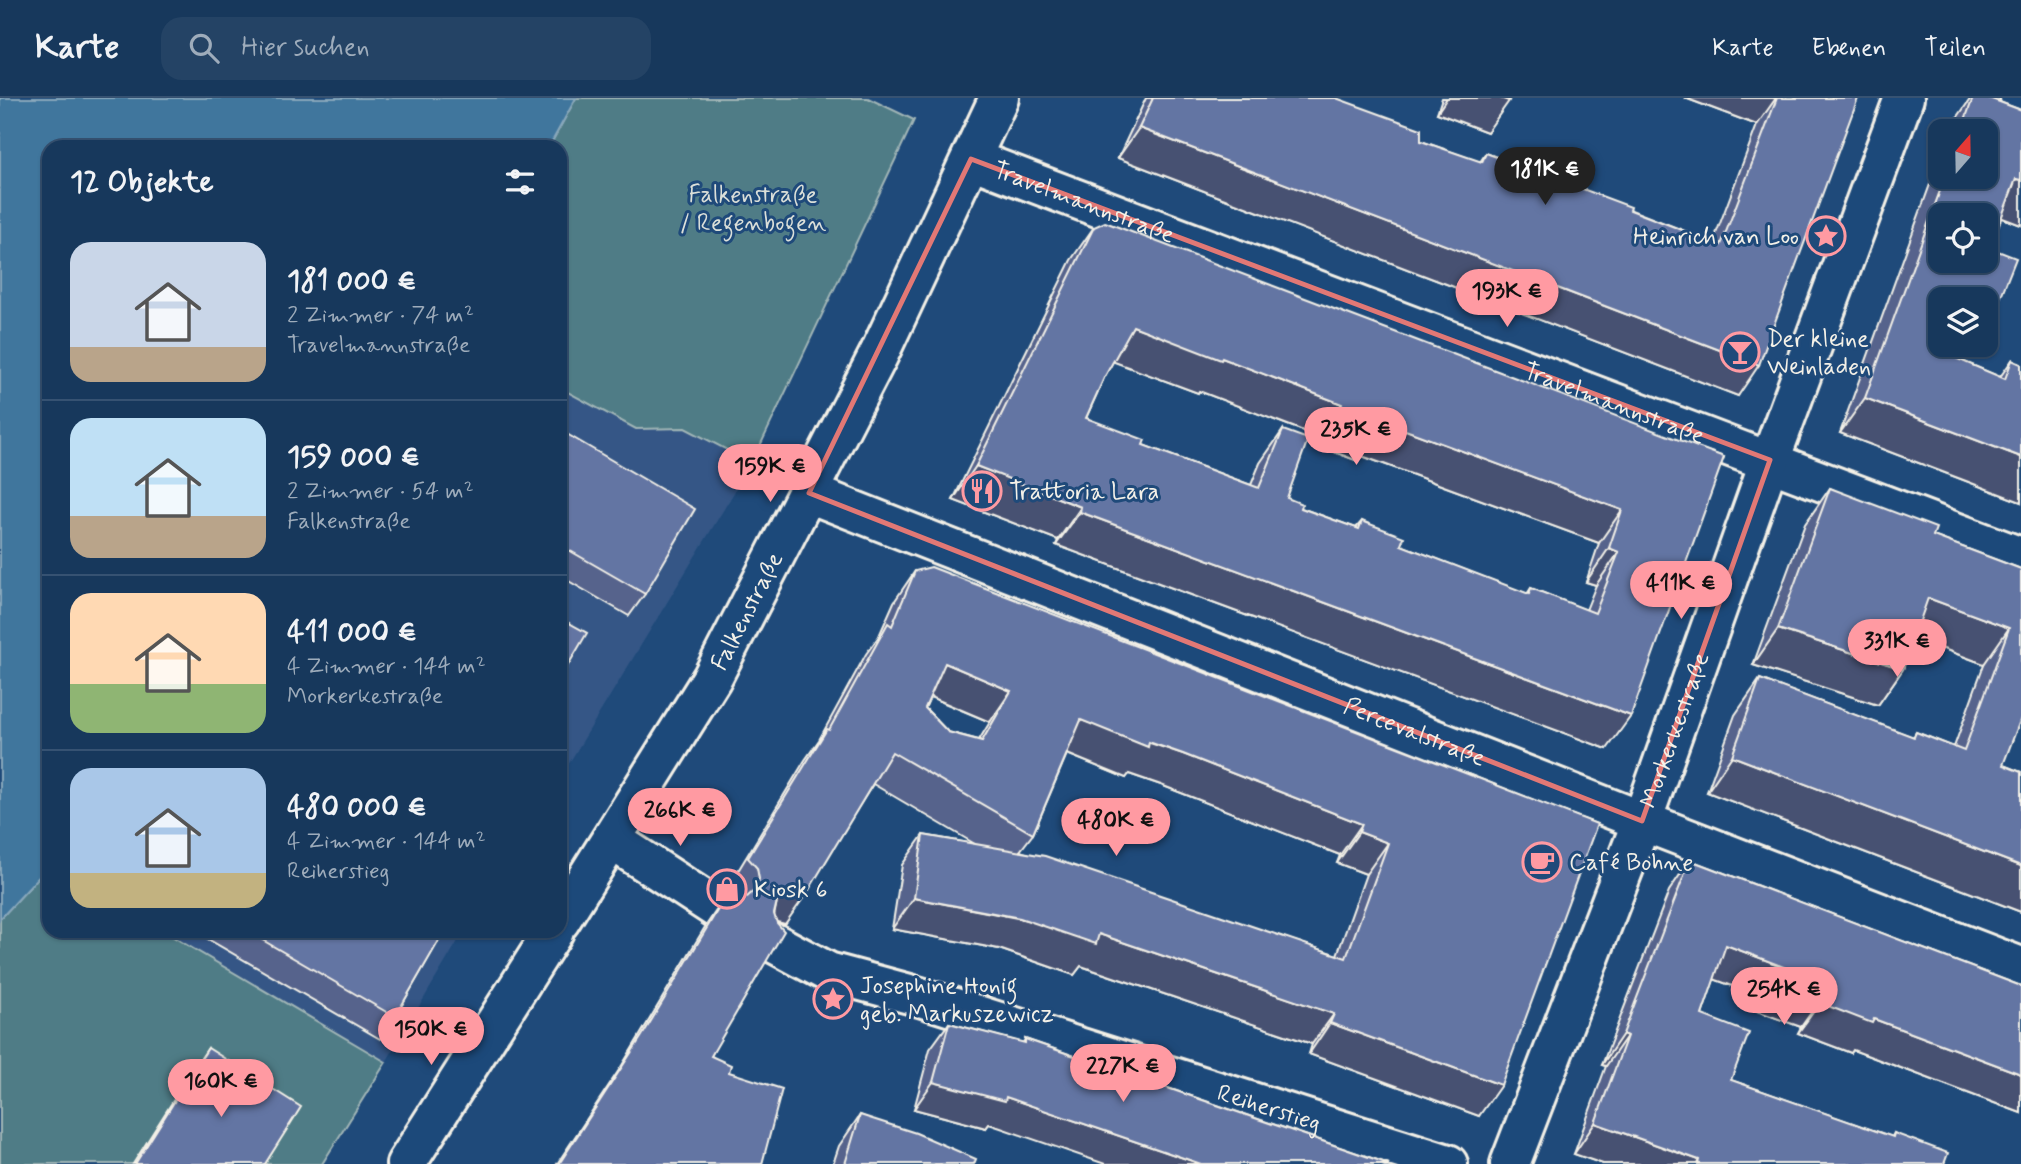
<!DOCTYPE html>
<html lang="de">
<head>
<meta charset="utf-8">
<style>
	:root { --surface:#17385c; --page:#244365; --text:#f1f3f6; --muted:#9eacbb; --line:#365272; --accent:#ff9aa2 }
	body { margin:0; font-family:Mynerve,sans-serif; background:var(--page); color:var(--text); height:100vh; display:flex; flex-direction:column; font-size:26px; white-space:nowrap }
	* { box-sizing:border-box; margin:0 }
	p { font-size:23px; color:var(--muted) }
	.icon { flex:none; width:38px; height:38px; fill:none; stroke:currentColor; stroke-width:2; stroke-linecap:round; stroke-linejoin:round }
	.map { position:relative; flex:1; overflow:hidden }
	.drawer { position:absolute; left:42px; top:42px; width:525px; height:798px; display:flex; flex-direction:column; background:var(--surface); border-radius:21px; box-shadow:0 2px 5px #0004,0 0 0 2px var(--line) }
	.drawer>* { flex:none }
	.needle { width:46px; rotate:20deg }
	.controls { position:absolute; left:1928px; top:21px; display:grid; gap:14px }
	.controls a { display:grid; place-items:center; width:70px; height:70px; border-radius:14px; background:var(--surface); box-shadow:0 2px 5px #0004,0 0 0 2px var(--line); font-size:35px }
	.price { position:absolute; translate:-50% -60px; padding:0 16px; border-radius:24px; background:var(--accent); color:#111; font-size:23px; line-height:46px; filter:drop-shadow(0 2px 4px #0008) }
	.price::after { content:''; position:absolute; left:50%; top:42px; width:21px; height:16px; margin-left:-10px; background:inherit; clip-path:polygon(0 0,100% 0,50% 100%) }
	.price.selected { background:#222; color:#fff }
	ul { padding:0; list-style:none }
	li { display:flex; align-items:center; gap:21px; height:175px; padding:0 28px }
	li+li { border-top:2px solid var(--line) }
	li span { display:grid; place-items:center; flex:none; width:196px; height:140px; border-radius:21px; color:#555 }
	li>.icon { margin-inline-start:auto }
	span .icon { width:84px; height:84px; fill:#fffc; stroke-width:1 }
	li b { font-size:30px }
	h2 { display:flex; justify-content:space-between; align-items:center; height:84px; padding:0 28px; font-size:30px }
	header { display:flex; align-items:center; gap:42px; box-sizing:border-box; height:98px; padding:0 35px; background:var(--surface); border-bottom:2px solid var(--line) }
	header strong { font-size:33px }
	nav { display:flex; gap:38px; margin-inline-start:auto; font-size:24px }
	.search { width:490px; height:63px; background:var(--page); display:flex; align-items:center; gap:18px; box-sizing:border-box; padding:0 24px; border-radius:21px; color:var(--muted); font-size:26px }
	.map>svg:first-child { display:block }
	.built { fill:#345786 }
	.green { fill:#4f7c86; stroke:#a2b6b7; stroke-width:2 }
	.water { fill:#40769d; stroke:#88a7bb; stroke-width:2 }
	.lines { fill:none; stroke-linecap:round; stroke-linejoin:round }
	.minor-casing { stroke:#f4f1e8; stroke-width:44 }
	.major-casing { stroke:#f4f1e8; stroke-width:44 }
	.minor { stroke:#1f4a7a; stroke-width:38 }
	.major { stroke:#1f4a7a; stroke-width:38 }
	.wall { fill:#56648c; stroke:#f4f1e8; stroke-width:2; fill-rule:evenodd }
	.shaded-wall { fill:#465172; stroke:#f4f1e8; stroke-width:2 }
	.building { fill:#6474a3; stroke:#f4f1e8; stroke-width:2; fill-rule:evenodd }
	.marked { fill:none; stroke:#e27875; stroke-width:5; stroke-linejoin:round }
	.labels { text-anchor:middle; stroke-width:6; stroke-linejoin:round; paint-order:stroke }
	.park-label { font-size:24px; fill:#dbdfd9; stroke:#1f4a7a }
	.street-label { font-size:24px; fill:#f4f1e8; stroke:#1f4a7a }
	.poi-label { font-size:24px; fill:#f4f1e8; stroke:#1f4a7a; text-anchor:start }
</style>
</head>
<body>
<header>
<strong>Karte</strong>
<div class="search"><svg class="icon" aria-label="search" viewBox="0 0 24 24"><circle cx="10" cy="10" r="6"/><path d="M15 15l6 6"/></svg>Hier suchen</div>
<nav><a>Karte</a><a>Ebenen</a><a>Teilen</a></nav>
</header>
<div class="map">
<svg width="2021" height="1066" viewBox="0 0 2021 1066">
	<rect width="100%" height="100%" fill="#1f4a7a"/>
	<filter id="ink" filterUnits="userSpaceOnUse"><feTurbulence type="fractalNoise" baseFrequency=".0143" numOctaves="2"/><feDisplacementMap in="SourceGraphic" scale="14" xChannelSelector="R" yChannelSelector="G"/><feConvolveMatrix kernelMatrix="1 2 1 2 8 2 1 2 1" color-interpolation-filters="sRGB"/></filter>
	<g filter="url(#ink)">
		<g class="built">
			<path d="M 560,290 L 636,331 L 685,330 L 752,365 L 560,680 Z"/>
			<path d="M 163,833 L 464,833 L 386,964 Z"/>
		</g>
		<g class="green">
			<path d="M 576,0 L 868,0 L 914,22 L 752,365 L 685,330 L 636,331 L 560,290 L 560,49 L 549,49 Z"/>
			<path d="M 49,768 L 49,833 L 163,833 L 386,964 L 322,1066 L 0,1066 L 0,821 Z"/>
		</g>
		<path class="water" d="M 0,0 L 576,0 L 549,49 L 49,49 L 49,768 L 0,821 Z"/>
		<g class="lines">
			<g class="minor-casing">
				<g id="minor">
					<path d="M 2020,0 L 2021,0"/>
					<path id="s1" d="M 971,61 L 2021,459"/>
					<path id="s2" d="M 809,395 L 1642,723 L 2021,869"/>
					<path d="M 612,742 L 716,810"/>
					<path id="s3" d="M 774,845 L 828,874 L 917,898 L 1448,1066"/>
					<path id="s4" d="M 1510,1066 L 1642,723 L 1770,362 L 1904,0"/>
				</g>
			</g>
			<g class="major-casing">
				<g id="major">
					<path id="s5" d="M 560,823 L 712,580 L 879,256 L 999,0"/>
					<path d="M 406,1066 L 554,833"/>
				</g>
			</g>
			<use href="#minor" class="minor"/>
			<use href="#major" class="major"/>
		</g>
		<g class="wall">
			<path d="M 1146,0 L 1336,0 L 1421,43 L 1480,64 L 1486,55 L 1713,144 L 1757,27 L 1685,0 L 1858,0 L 1738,298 L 1118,60 Z"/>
			<path d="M 1442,0 L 1510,0 L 1487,34 L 1437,15 Z"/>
			<path d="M 1971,0 L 1989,0 L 2021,12 L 2021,127 L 2001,119 L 1990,150 L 1999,203 L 1986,222 L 1986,201 L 1941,201 L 1948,257 L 2000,279 L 2012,262 L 2021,404 L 1840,335 L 1941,56 L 1941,79 L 1986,79 L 1986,33 L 1949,33 L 1950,30 Z"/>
			<path d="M 1094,129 L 1724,359 L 1607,651 L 1056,447 L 1058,442 L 953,402 L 1071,162 ZM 1113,263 L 1198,295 L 1199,293 L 1319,339 L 1316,347 L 1358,363 L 1362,358 L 1599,445 L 1586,484 L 1596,487 L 1586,512 L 1531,490 L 1527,496 L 1401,447 L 1362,423 L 1356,430 L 1301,410 L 1287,400 L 1283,332 L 1260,365 L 1251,387 L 1143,347 L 1086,320 L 1104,280 Z"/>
			<path d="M 560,332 L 645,496 L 629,518 L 560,478 Z"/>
			<path d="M 1830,390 L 1933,438 L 2021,471 L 2003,667 L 2021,674 L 2021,814 L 1707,694 L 1735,617 L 1760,581 L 1913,639 L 1916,634 L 1954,649 L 1984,566 L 1914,540 L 1903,571 L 1878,607 L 1753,567 L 1805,426 Z"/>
			<path d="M 915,473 L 1597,726 L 1479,1018 L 1309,956 L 1312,946 L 1081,868 L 1074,877 L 999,851 L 892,831 L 902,767 L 923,737 L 975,746 L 873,686 L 785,826 L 776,824 L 711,958 L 729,974 L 762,1066 L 557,1066 L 621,969 L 705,829 L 726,798 L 736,801 L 727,791 L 805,662 L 819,642 L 866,556 L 879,538 L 894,504 ZM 930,599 L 990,624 L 979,642 L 948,634 L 925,610 ZM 1067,656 L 1126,680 L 1129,676 L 1161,687 L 1340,757 L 1337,765 L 1366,776 L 1337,857 L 1020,753 L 1033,736 Z"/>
			<path d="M 1690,762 L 2021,888 L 2021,1015 L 1853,952 L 1851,955 L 1798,935 L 1801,929 L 1757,913 L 1763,899 L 1714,881 L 1702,917 L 1731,982 L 1892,1039 L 1894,1035 L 1944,1066 L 1603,1066 L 1574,1056 L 1606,968 L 1602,967 L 1669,793 Z"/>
			<path d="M 194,833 L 444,833 L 395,919 L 380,941 Z"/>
			<path d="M 949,925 L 1023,945 L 1025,941 L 1389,1066 L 989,1026 L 986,1030 L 914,1011 L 930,951 Z"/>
			<path d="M 208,950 L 265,1066 L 133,1066 L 192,973 Z"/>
			<path d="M 860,1017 L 974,1066 L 833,1066 L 839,1048 Z"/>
		</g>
		<g class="shaded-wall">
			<path d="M 1447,0 L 1500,0 L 1509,3 L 1487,34 L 1437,15 Z"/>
			<path d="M 1685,0 L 1776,0 L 1757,27 Z"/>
			<path d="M 1139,30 L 1759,267 L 1738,298 L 1118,60 Z"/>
			<path d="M 2016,81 L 2021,82 L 2021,127 L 1992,116 Z"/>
			<path d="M 1973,193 L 1999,203 L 1986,222 L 1986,201 L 1968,201 Z"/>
			<path d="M 1133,228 L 1222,260 L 1342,306 L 1319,339 L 1199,293 L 1198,295 L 1109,262 Z"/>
			<path d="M 1865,300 L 2021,359 L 2021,404 L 1840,335 Z"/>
			<path d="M 1339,314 L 1384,324 L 1622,412 L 1599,445 L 1362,358 L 1358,363 L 1316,347 Z"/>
			<path d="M 976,368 L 1081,409 L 1058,442 L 953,402 Z"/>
			<path d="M 1080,414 L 1631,618 L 1607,651 L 1056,447 Z"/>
			<path d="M 1609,450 L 1619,454 L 1596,487 L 1586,484 Z"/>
			<path d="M 1928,500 L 2009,530 L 1984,566 L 1903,536 Z"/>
			<path d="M 1778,531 L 1903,571 L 1878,607 L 1753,567 Z"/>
			<path d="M 945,565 L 1011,593 L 990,624 L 924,596 Z"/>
			<path d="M 1081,622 L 1183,656 L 1362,726 L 1340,757 L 1161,687 L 1129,676 L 1126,680 L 1060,653 Z"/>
			<path d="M 1732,658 L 2021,768 L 2021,814 L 1707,694 Z"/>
			<path d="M 1359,734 L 1388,745 L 1366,776 L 1337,765 Z"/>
			<path d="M 794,792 L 807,795 L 785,826 L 773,823 L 777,803 L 785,795 Z"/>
			<path d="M 914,800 L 1099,836 L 1334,916 L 1312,946 L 1081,868 L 1074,877 L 999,851 L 892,831 Z"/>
			<path d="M 1726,847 L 1784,869 L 1763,899 L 1705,878 Z"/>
			<path d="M 1779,882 L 1822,899 L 1801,929 L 1757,913 Z"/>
			<path d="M 1820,905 L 1874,921 L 2021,976 L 2021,1015 L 1853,952 L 1851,955 L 1798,935 Z"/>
			<path d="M 1330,925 L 1501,987 L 1479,1018 L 1309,956 Z"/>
			<path d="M 1623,936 L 1627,938 L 1606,968 L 1602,967 Z"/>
			<path d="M 933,984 L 1006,999 L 1201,1066 L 1105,1066 L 989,1026 L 986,1030 L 914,1011 Z"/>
			<path d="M 1595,1025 L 1699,1062 L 1697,1066 L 1603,1066 L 1574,1056 Z"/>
		</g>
		<g class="building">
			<path d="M 1153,0 L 1336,0 L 1421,31 L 1421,43 L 1482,64 L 1486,55 L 1631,109 L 1630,112 L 1721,147 L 1777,0 L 1858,0 L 1759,267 L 1139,30 Z"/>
			<path d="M 1973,0 L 1989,0 L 2021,12 L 2021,82 L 2016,81 L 1990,150 L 2016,160 L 1999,203 L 1973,193 L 1970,201 L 1941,201 L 1941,247 L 1952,247 L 1948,257 L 2005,281 L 2012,262 L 2021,266 L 2021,359 L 1865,300 L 1945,79 L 1986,79 L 1986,33 L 1961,33 ZM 1941,117 L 1986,117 L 1986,163 L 1941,163 Z"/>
			<path d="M 1105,124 L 1724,359 L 1631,618 L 1080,414 L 1081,409 L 976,368 L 1094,129 ZM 1133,228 L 1221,262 L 1222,260 L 1342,306 L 1339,314 L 1382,330 L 1384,324 L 1622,412 L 1609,450 L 1619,454 L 1595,515 L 1531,490 L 1529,496 L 1401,447 L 1404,439 L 1362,423 L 1359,431 L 1301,410 L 1302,406 L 1287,400 L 1308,341 L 1283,332 L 1259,390 L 1143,347 L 1145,342 L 1086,320 L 1104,280 Z"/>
			<path d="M 560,332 L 695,411 L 645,496 L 560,447 Z"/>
			<path d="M 1830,390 L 1936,430 L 1933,438 L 2021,471 L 2021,620 L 2003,667 L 2021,674 L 2021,768 L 1732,658 L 1760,581 L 1914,639 L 1916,634 L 1964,653 L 2009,530 L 1928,500 L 1903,571 L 1778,531 Z"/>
			<path d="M 931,469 L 1597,726 L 1501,987 L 1330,925 L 1334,916 L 1099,836 L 1096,846 L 1020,820 L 914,800 L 923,737 L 1045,758 L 1346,860 L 1388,745 L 1359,734 L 1362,726 L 1183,656 L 1149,644 L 1148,649 L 1081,622 L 1033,736 L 892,654 L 807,795 L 794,792 L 785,795 L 777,803 L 774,816 L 777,825 L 784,833 L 711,958 L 731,967 L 729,974 L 782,991 L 762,1066 L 559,1066 L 642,938 L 726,798 L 736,801 L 747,799 L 756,791 L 759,781 L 757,770 L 748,760 L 827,631 L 829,632 L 888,525 L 892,528 L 915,473 ZM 945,565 L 1011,593 L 982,643 L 948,634 L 925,610 Z"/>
			<path d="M 560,520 L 587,535 L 560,581 Z"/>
			<path d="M 1690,762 L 2021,888 L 2021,976 L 1874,921 L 1872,925 L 1820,905 L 1822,899 L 1779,882 L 1784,869 L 1726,847 L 1702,917 L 1749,935 L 1731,982 L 1893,1039 L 1894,1035 L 1948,1055 L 1944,1066 L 1698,1066 L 1699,1062 L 1595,1025 L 1627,938 L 1623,936 Z"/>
			<path d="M 247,833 L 444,833 L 444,834 L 395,919 Z"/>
			<path d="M 949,925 L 1025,945 L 1025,941 L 1389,1066 L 1201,1066 L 1006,999 L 1005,1003 L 933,984 Z"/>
			<path d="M 208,950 L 301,1009 L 265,1066 L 135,1066 Z"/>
			<path d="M 860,1017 L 916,1035 L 976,1061 L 974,1066 L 845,1066 Z"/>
		</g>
	</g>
	<path class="marked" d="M 971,61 L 1770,362 L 1642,723 L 809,395 Z"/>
	<defs>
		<g id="sight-ring" transform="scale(2.0125)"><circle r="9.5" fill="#1f4a7a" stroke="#ff9aa2" stroke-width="1.5"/><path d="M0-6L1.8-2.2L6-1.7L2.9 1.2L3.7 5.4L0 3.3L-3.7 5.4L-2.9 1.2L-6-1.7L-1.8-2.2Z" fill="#ff9aa2"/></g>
		<g id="bar-ring" transform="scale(2.0125)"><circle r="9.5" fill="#1f4a7a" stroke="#ff9aa2" stroke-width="1.5"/><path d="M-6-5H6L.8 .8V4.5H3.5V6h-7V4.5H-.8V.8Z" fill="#ff9aa2"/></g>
		<g id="restaurant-ring" transform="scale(2.0125)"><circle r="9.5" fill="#1f4a7a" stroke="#ff9aa2" stroke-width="1.5"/><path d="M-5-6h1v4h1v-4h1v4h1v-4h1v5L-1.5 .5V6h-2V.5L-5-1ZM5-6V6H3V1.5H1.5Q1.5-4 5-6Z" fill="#ff9aa2"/></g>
		<g id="cafe-ring" transform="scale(2.0125)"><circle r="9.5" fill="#1f4a7a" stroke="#ff9aa2" stroke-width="1.5"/><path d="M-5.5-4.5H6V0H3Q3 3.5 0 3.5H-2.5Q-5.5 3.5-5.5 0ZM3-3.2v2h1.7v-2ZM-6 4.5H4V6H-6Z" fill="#ff9aa2"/></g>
		<g id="shop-ring" transform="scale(2.0125)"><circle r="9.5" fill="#1f4a7a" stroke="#ff9aa2" stroke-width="1.5"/><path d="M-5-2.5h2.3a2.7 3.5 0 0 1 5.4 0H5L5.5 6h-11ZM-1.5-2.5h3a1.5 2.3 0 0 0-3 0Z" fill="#ff9aa2"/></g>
	</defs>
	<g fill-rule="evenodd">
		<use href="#sight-ring" x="1826" y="138"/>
		<use href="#bar-ring" x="1740" y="254"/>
		<use href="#restaurant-ring" x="982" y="393"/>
		<use href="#cafe-ring" x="1542" y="764"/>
		<use href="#shop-ring" x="727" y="791"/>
		<use href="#sight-ring" x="833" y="901"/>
	</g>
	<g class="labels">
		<g class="park-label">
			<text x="753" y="104">Falkenstraße<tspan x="753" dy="28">/ Regenbogen</tspan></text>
		</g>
		<g class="street-label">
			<text dy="8" stroke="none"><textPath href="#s1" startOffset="121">Travelmannstraße</textPath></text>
			<text dy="8" stroke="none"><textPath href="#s1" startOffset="688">Travelmannstraße</textPath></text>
			<text dy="8" stroke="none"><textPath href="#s5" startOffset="362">Falkenstraße</textPath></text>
			<text dy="8" stroke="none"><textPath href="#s4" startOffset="464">Morkerkestraße</textPath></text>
			<text dy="8" stroke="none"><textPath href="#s2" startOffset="651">Percevalstraße</textPath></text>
			<text dy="8" stroke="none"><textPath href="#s3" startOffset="523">Reiherstieg</textPath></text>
		</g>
		<g class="poi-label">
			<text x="1799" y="146" text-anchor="end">Heinrich van Loo</text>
			<text x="1767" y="248">Der kleine<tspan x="1767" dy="28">Weinladen</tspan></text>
			<text x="1009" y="401">Trattoria Lara</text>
			<text x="1569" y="772">Café Bohne</text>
			<text x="754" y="799">Kiosk 6</text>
			<text x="860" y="895">Josephine Honig<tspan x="860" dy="28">geb. Markuszewicz</tspan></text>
		</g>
	</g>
</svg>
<div class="controls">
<a><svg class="needle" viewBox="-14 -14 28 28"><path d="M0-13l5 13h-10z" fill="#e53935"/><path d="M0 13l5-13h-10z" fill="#9eacbb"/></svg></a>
<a><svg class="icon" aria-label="locate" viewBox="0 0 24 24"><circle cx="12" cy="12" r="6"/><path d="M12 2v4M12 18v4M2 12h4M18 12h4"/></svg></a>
<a><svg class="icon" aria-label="layers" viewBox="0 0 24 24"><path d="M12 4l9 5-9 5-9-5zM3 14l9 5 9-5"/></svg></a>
</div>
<b class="price selected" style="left:1545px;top:109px">181K €</b>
<b class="price" style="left:1507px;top:231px">193K €</b>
<b class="price" style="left:1356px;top:369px">235K €</b>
<b class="price" style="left:770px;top:406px">159K €</b>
<b class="price" style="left:1681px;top:523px">411K €</b>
<b class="price" style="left:1897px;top:581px">331K €</b>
<b class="price" style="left:680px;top:750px">266K €</b>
<b class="price" style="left:1116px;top:760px">480K €</b>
<b class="price" style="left:1784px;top:929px">254K €</b>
<b class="price" style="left:431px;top:969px">150K €</b>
<b class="price" style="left:1123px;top:1006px">227K €</b>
<b class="price" style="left:221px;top:1021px">160K €</b>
<section class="drawer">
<h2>12 Objekte<svg class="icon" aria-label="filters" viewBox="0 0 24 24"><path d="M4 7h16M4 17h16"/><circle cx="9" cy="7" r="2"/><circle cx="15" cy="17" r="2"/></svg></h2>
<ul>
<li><span style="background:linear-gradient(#c9d6e8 75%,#b9a48a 0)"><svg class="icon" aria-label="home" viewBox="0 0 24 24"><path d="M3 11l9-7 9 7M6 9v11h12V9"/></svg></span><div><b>181 000 €</b><p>2 Zimmer · 74 m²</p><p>Travelmannstraße</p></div></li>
<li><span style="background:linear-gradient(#bfe0f5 70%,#b9a48a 0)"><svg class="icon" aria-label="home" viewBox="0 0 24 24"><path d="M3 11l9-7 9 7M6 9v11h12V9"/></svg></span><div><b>159 000 €</b><p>2 Zimmer · 54 m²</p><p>Falkenstraße</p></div></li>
<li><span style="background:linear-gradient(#ffd9b3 65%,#8fb573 0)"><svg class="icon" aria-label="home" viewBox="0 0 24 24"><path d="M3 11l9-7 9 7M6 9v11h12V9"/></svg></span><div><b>411 000 €</b><p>4 Zimmer · 144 m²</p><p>Morkerkestraße</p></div></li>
<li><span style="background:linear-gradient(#a9c7e8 75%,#c2b280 0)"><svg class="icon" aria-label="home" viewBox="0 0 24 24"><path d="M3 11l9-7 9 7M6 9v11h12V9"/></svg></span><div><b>480 000 €</b><p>4 Zimmer · 144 m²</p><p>Reiherstieg</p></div></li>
</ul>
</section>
</div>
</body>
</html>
